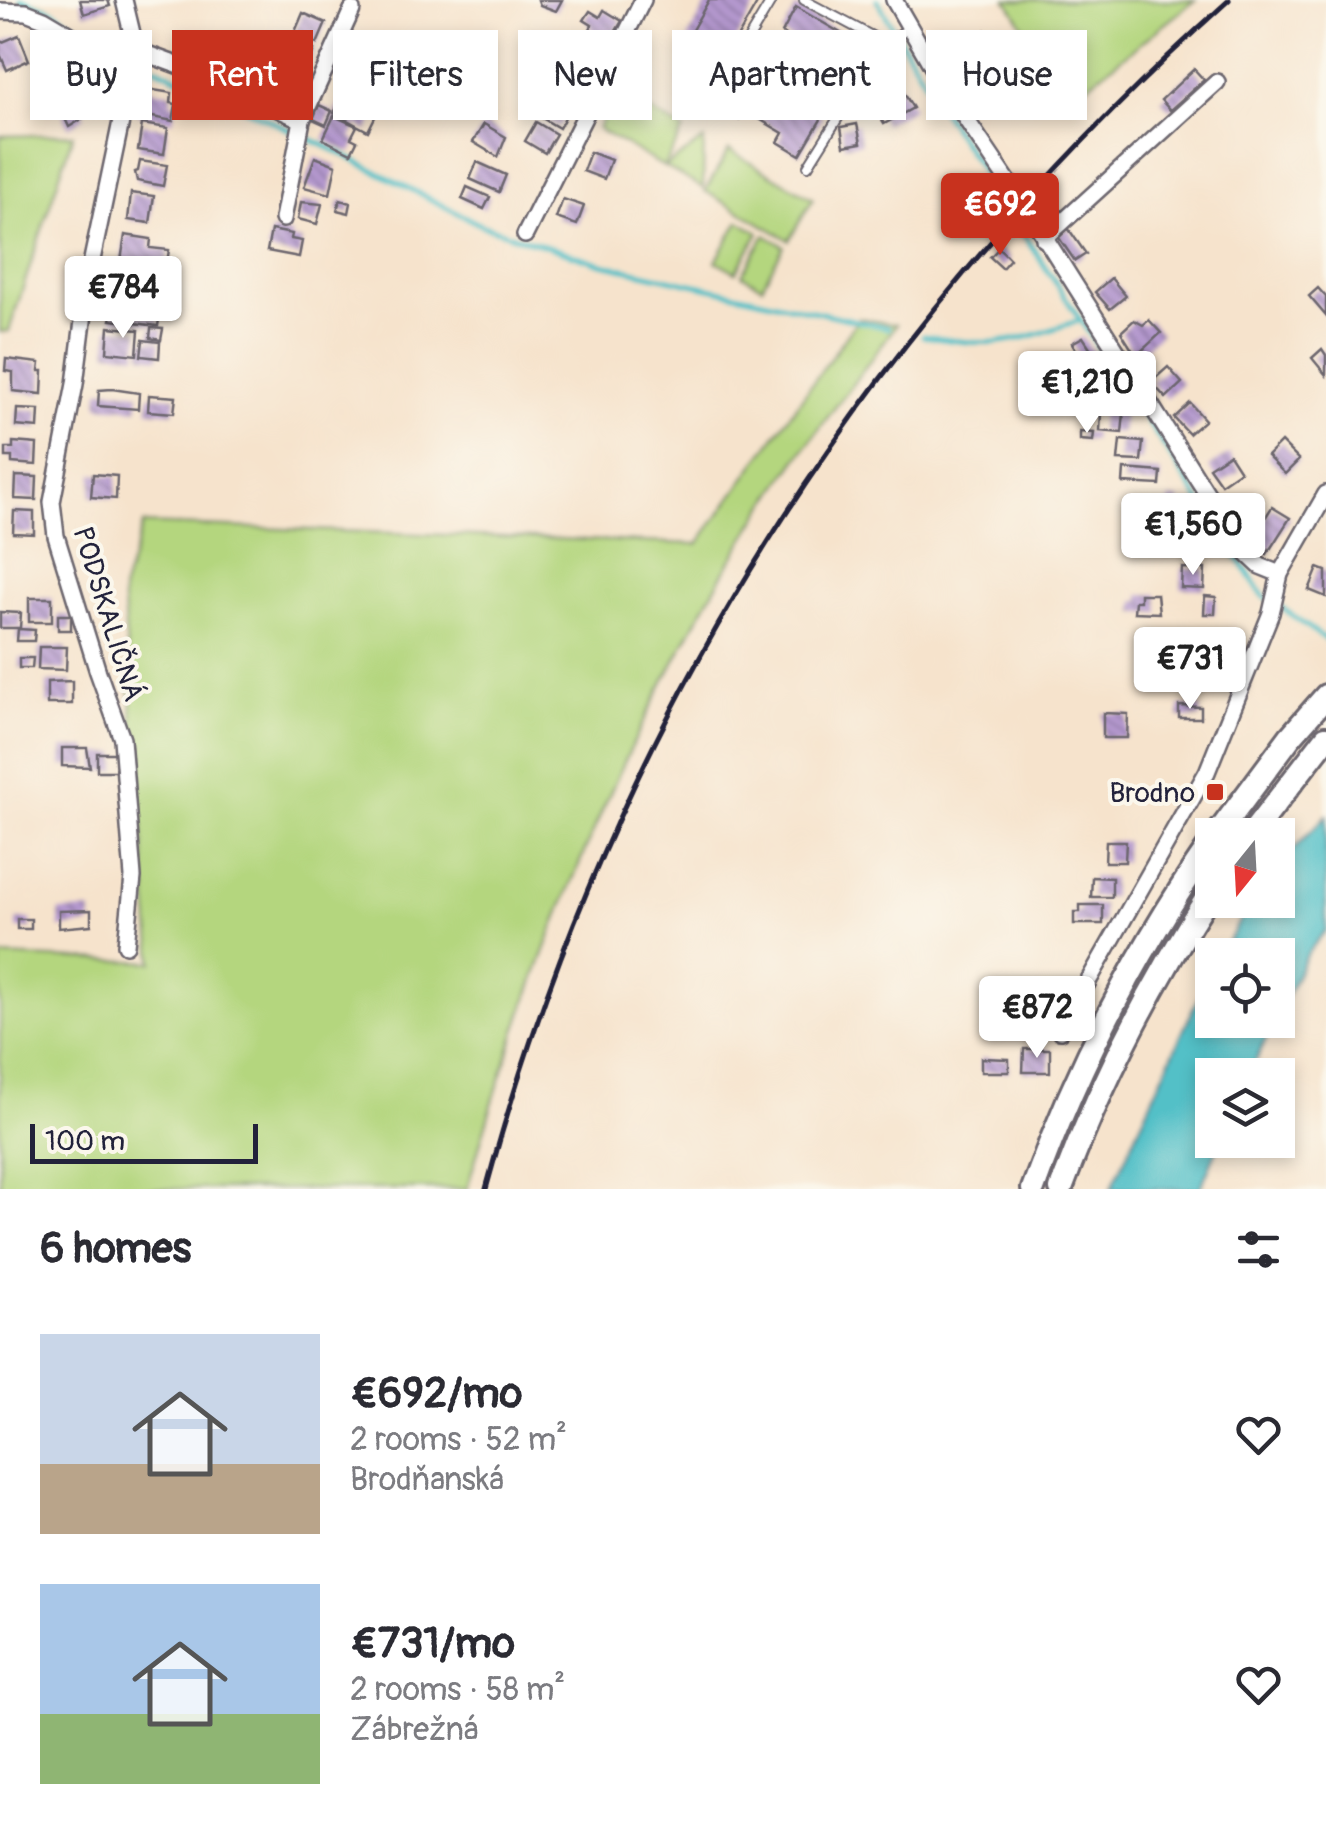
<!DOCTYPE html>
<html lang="en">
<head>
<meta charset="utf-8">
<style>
	:root { --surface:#fff; --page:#f7f7f7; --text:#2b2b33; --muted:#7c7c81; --accent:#c8321e }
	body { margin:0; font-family:Pangolin,sans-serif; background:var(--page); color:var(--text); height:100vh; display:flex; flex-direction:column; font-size:38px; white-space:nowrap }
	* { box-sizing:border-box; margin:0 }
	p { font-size:32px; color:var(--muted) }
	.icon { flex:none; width:55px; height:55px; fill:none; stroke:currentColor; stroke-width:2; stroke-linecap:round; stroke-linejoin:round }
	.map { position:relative; height:1189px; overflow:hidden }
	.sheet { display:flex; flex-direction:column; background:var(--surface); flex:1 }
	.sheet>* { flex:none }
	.banner { position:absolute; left:30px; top:30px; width:1268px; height:90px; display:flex; gap:20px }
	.needle { width:65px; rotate:198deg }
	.fabs { position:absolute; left:1195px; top:818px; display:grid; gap:20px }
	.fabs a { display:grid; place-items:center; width:100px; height:100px; border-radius:0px; background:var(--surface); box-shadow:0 5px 15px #0003; font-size:50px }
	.scale { position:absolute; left:30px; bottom:25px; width:228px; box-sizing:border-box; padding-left:10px; border:5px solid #22223b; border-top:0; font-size:28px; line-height:35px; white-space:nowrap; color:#22223b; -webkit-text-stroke:8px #fbf7ec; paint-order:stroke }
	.price { position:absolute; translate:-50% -85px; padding:0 22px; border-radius:10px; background:#fff; color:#222; font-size:32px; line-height:65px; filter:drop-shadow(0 2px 5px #0008) }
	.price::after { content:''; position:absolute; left:50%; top:60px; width:30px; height:22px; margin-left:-15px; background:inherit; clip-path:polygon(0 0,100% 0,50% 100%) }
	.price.current { background:var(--accent); color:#fff }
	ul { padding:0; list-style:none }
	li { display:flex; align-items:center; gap:30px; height:250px; padding:0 40px }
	li span { display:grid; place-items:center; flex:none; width:280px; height:200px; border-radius:0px; color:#555 }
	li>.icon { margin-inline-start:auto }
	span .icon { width:120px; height:120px; fill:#fffc; stroke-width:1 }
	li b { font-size:42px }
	h2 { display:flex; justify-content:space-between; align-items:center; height:120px; padding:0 40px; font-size:42px }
	.tag { padding:0 35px; border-radius:0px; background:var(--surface); box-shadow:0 5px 15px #0003; font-size:35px; line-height:90px }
	.tag.current { background:var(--accent); color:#fff }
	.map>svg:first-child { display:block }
	.green { fill:#b4d67e; stroke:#6b7c5c; stroke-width:2.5 }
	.water { fill:#52c0c7; stroke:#3a7181; stroke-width:2.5 }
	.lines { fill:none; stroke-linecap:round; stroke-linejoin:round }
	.stream { stroke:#52c0c7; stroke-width:5 }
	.building { fill:url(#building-back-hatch) }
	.lane-casing { stroke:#6c666e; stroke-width:12 }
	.street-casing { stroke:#6c666e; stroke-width:20 }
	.primary-casing { stroke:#6c666e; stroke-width:28 }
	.lane { stroke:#fff; stroke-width:8 }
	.street { stroke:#fff; stroke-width:15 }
	.primary { stroke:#fff; stroke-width:22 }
	.rail { stroke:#22223b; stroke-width:5 }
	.poi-dot { fill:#c8321e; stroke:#fbf7ec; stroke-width:4 }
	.labels { text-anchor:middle; stroke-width:8; stroke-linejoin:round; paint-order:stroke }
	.street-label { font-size:28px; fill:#22223b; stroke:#fbf7ec }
	.poi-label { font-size:28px; fill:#22223b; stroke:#fbf7ec; text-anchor:end }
</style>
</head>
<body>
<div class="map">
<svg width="1326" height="1189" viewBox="0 0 1326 1189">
	<defs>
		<pattern id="building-back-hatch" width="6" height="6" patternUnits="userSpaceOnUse" patternTransform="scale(2.5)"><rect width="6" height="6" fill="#b498ce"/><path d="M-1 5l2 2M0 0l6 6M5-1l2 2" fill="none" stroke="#927ca8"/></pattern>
	</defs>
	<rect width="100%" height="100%" fill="#fbf7ec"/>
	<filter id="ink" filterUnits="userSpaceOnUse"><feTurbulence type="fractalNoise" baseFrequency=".01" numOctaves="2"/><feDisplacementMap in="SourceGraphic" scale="20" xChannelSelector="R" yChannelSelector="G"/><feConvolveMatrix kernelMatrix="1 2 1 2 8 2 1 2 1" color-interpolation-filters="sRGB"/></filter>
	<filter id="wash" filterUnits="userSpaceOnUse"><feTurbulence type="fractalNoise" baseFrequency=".0048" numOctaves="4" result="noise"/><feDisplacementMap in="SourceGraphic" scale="40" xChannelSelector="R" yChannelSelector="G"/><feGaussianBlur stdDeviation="2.25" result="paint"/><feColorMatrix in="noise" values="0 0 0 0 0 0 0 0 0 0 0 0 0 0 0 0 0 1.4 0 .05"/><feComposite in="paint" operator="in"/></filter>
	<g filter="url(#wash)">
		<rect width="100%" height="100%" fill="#f6e3cc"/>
		<g class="green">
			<path d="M 1007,0 L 1195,0 L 1070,99 Z"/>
			<path d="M 618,93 L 684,130 L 664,167 L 598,129 Z"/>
			<path d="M 73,134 L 9,331 L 0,332 L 0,136 Z"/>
			<path d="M 704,140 L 703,188 L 665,167 Z"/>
			<path d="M 729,150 L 813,199 L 789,240 L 705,191 Z"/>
			<path d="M 739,221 L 759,233 L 736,272 L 716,261 Z"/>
			<path d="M 765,235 L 784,246 L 762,286 L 742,275 Z"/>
			<path d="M 859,318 L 896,325 C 849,391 797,454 754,523 C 625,730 533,954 467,1189 L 0,1189 L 0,956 L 153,962 L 122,591 L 143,524 L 698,544 Z"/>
		</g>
		<g class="water">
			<path d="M 1326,816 L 1326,930 L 1306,955 L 1278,1015 L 1278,955 L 1220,955 L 1252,900 L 1278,900 L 1278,865 Z"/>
			<path d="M 1212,968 L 1212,1020 L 1275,1020 L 1249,1075 L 1212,1075 L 1212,1140 L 1221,1140 L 1200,1189 L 1111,1189 Z"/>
		</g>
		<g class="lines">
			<g class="stream">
				<path d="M 21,0 L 52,10 L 99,41 L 340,153 L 483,226 L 602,264 L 888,328"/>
				<path d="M 877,0 L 944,114 L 1263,596 L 1269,600"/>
				<path d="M 923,336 C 994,349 1013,343 1080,320"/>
				<path d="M 1278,605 L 1326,640"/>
			</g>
		</g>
		<g id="blocks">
			<g class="building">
				<path d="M 80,0 L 108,0 L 110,6 L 84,14 Z"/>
				<path d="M 538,0 L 562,0 L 556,11 L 540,5 Z"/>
				<path d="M 709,0 L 759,0 L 703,97 L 678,82 L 699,46 L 687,39 Z"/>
				<path d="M 796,7 L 863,46 L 848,71 L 782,33 Z"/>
				<path d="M 604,10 L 622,21 L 610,41 L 590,29 L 592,25 L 584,20 L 590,11 L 600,17 Z"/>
				<path d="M 303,13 L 326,23 L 317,44 L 294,34 Z"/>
				<path d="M 985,30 L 1008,53 L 989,70 L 967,46 Z"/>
				<path d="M 19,35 L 29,60 L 7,70 L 0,54 L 0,43 Z"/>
				<path d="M 289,38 L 314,50 L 303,74 L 278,63 Z"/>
				<path d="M 370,44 L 391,58 L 380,82 L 355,66 Z"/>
				<path d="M 56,53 L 60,62 L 67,59 L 79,87 L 56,97 L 39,60 Z"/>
				<path d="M 571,63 L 591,74 L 580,92 L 560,80 Z"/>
				<path d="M 340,65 L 354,73 L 348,83 L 335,75 Z"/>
				<path d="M 267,66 L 300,80 L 290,104 L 238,82 L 244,68 L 262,76 Z"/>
				<path d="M 740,67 L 823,116 L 800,155 L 778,142 L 783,133 L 744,110 L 739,120 L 717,107 Z"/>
				<path d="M 1194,69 L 1204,80 L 1170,110 L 1161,100 Z"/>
				<path d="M 898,83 L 913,108 L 884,124 L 869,99 Z"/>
				<path d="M 141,88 L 172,93 L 171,103 L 176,104 L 173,121 L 137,114 Z"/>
				<path d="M 346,91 L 371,104 L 367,112 L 375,117 L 368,131 L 334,113 Z"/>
				<path d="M 550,99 L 569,110 L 559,128 L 532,112 L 538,102 L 545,106 Z"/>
				<path d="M 319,105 L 332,111 L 326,125 L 313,119 Z"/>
				<path d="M 74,107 L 75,110 L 81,108 L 85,117 L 69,127 L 62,112 Z"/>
				<path d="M 334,116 L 357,126 L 351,138 L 357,141 L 351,153 L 323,139 Z"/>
				<path d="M 536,122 L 556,134 L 545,153 L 525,141 Z"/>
				<path d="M 142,124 L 168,128 L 164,154 L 138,150 Z"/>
				<path d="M 484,124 L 506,137 L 498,157 L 473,142 Z"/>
				<path d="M 857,124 L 861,143 L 844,146 L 841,127 Z"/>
				<path d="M 590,152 L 611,160 L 604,179 L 583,171 Z"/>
				<path d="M 315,157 L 336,165 L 330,194 L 304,187 Z"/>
				<path d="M 140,161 L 167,165 L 163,186 L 137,181 L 135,172 L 138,171 Z"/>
				<path d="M 477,162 L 506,175 L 499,192 L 470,179 Z"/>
				<path d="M 467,187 L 490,197 L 484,209 L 462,199 Z"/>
				<path d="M 131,193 L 154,196 L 150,223 L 128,220 Z"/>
				<path d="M 563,199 L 584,206 L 577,225 L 556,218 Z"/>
				<path d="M 340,200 L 351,203 L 349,213 L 337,210 Z"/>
				<path d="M 301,202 L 322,204 L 317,224 L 298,219 Z"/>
				<path d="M 1068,228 L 1086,254 L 1075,261 L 1057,235 Z"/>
				<path d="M 271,230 L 292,234 L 291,239 L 302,241 L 299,257 L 267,251 Z"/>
				<path d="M 125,235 L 151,239 L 150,248 L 169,250 L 166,268 L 121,261 Z"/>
				<path d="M 999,248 L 1010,259 L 1002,268 L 990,257 Z"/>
				<path d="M 1111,278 L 1126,296 L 1110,309 L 1095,292 Z"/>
				<path d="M 1318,288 L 1326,297 L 1326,316 L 1309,296 Z"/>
				<path d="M 115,294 L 139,298 L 137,308 L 160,313 L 158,326 L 111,320 Z"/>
				<path d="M 1134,320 L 1143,325 L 1149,320 L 1161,333 L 1136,356 L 1121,332 Z"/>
				<path d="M 109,327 L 139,330 L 137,355 L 107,352 Z"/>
				<path d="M 151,328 L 163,329 L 161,340 L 150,338 Z"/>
				<path d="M 1083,337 L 1100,363 L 1080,376 L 1073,367 L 1083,361 L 1072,343 Z"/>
				<path d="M 143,340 L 160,342 L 159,358 L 141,356 Z"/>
				<path d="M 1322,349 L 1326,355 L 1326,375 L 1312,358 Z"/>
				<path d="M 6,359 L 40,363 L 39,371 L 43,371 L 42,394 L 13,391 L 13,372 L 5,371 Z"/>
				<path d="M 1168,367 L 1182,383 L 1166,398 L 1151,382 Z"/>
				<path d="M 112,389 L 139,393 L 138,409 L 98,406 L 99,390 Z"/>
				<path d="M 149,395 L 176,397 L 174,413 L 148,411 Z"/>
				<path d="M 1190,403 L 1205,420 L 1189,434 L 1174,418 Z"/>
				<path d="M 17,409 L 39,410 L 38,428 L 16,426 Z"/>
				<path d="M 1101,411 L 1124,413 L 1122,433 L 1100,431 Z"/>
				<path d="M 1080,432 L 1094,433 L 1093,441 L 1080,440 Z"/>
				<path d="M 1120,440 L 1143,442 L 1141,461 L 1118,460 Z"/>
				<path d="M 13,442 L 37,444 L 36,465 L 12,463 L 12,457 L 6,457 L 6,448 L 13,448 Z"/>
				<path d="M 1281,442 L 1299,460 L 1285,474 L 1267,456 Z"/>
				<path d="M 1229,454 L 1240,471 L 1221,484 L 1209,467 Z"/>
				<path d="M 1124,469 L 1161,472 L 1160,485 L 1123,483 Z"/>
				<path d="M 93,474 L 117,476 L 116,499 L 91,497 Z"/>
				<path d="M 16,476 L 37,477 L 36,500 L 15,499 Z"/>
				<path d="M 1169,498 L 1180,499 L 1179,517 L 1147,516 L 1147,504 L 1169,505 Z"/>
				<path d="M 1272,507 L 1290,518 L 1267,554 L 1249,543 Z"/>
				<path d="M 14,511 L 34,512 L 34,534 L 13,533 Z"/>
				<path d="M 1169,526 L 1192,527 L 1190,550 L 1168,549 Z"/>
				<path d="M 1182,568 L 1205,569 L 1204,589 L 1181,588 Z"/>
				<path d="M 1318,568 L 1326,571 L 1326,597 L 1309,590 Z"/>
				<path d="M 1140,594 L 1157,594 L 1159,613 L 1134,612 L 1135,601 L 1140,601 Z"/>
				<path d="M 1205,596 L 1216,597 L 1215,614 L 1204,614 Z"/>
				<rect x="29" y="598" width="23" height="24"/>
				<path d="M 0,612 L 21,613 L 20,628 L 0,628 Z"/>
				<rect x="58" y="615" width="13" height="15"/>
				<path d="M 18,629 L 35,630 L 34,641 L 17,641 Z"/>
				<path d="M 39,647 L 67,647 L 66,670 L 38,669 Z"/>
				<path d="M 19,658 L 33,658 L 32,668 L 19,668 Z"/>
				<path d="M 72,681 L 72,704 L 47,704 L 47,682 Z"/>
				<path d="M 1179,706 L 1201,707 L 1201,718 L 1179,718 Z"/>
				<path d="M 1103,713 L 1128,714 L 1127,738 L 1103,738 Z"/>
				<path d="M 62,748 L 87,748 L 90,767 L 62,766 Z"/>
				<rect x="97" y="753" width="20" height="18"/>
				<path d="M 1106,841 L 1126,841 L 1125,862 L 1105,862 Z"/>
				<path d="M 1092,877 L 1112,878 L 1112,897 L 1091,897 Z"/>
				<path d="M 1080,905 L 1103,905 L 1103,924 L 1074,924 L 1074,912 L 1080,912 Z"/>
				<path d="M 91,910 L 91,925 L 59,928 L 59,911 Z"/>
				<rect x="17" y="919" width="14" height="10"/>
				<path d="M 1024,1049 L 1050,1049 L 1050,1072 L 1023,1072 Z"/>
				<path d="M 981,1058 L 1009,1059 L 1009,1072 L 981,1072 Z"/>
			</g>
		</g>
	</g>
	<g filter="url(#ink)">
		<use href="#blocks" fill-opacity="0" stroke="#6c666e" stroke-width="2.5"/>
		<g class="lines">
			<g class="lane-casing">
				<g id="lane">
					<path d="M 804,0 L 885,43"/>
					<path d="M 712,100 L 772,0"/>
					<path d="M 808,166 L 885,43 L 910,28"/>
				</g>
			</g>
			<g class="street-casing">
				<g id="street">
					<path d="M 124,0 L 136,50 L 89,274 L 75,384 L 52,502 L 56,536 L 98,672 L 122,739 L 133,877 L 126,945"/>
					<path d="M 894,0 L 943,85 L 1030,214 L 1242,549 L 1260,566 L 1280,574"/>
					<path d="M 0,11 L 26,12 L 44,19 L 130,70"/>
					<path d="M 136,50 L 199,73 L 302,120"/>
					<path d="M 283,219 L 302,120 L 352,10"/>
					<path d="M 525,235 L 643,0"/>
					<path d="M 1044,239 L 1217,82"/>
					<path d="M 1060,1031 L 1207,772 L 1271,613 L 1280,574 L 1326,494"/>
				</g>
			</g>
			<g class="primary-casing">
				<g id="primary">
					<path d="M 1217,835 L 1290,737 L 1326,696"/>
					<path d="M 1251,835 L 1326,738"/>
					<path d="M 1033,1189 C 1077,1066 1138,949 1212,842"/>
					<path d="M 1061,1189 C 1100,1084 1152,984 1212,890"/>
				</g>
			</g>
			<use href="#lane" class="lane"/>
			<use href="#street" class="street"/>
			<use href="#primary" class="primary"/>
			<path class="rail" d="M 486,1189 C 612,719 868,324 1229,0"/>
		</g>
	</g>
	<rect class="poi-dot" x="1205" y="782" width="20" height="20" rx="5"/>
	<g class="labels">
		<g class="street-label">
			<text transform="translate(109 614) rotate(73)" y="10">PODSKALIČNÁ</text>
		</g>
		<g class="poi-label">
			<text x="1195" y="802">Brodno</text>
		</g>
	</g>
</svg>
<div class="fabs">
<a><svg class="needle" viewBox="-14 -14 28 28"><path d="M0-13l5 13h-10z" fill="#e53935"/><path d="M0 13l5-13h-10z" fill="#7c7c81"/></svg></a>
<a><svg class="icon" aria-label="locate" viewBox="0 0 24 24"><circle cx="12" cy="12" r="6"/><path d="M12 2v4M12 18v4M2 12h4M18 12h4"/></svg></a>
<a><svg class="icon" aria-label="layers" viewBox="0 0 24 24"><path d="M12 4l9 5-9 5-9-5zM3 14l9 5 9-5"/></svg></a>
</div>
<div class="scale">100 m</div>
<b class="price current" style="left:1000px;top:258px">€692</b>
<b class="price" style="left:123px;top:341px">€784</b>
<b class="price" style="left:1087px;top:436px">€1,210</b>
<b class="price" style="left:1193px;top:578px">€1,560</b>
<b class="price" style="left:1190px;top:712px">€731</b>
<b class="price" style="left:1037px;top:1061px">€872</b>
<div class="banner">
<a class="tag">Buy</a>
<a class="tag current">Rent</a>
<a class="tag">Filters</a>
<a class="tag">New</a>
<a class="tag">Apartment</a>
<a class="tag">House</a>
</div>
</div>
<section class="sheet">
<h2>6 homes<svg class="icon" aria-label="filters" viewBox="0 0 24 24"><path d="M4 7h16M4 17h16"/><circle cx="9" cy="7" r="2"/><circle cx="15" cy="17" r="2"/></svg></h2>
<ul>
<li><span style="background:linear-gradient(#c9d6e8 65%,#b9a48a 0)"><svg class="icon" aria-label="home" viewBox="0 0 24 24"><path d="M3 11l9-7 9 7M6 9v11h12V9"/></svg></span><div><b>€692/mo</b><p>2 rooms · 52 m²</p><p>Brodňanská</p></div><svg class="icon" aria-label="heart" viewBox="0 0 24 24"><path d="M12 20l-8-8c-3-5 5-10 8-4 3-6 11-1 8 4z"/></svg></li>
<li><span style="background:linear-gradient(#a9c7e8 65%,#8fb573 0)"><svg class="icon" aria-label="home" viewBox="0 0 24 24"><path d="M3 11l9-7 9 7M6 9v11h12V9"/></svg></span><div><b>€731/mo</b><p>2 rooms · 58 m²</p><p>Zábrežná</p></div><svg class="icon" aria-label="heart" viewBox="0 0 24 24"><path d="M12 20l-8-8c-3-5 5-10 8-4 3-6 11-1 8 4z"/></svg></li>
</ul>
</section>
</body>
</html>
